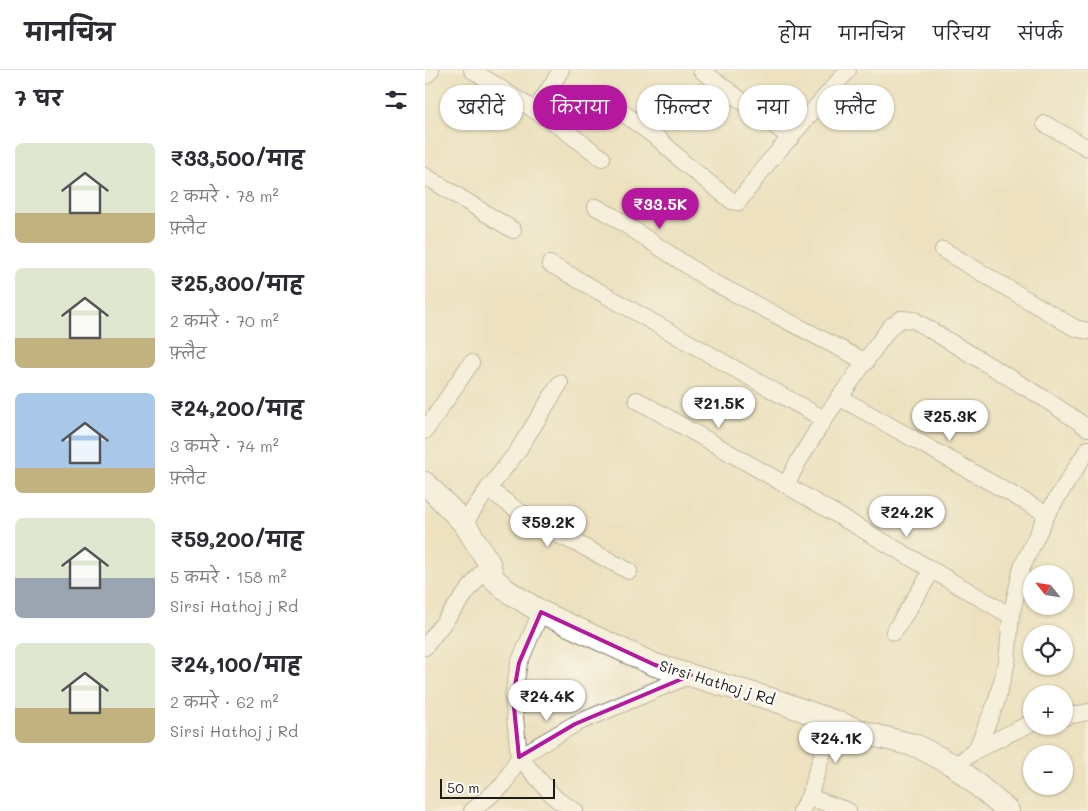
<!DOCTYPE html>
<html lang="hi">
<head>
<meta charset="utf-8">
<style>
	:root { --surface:#fff; --page:#f2f2f3; --text:#2b2b33; --muted:#7c7c81; --line:#e1e1e2; --accent:#b5179e }
	body { margin:0; font-family:Mali,"Playpen Sans Deva",sans-serif; background:var(--page); color:var(--text); height:100vh; display:flex; flex-direction:column; font-size:19px; white-space:nowrap }
	* { box-sizing:border-box; margin:0 }
	p { font-size:16px; color:var(--muted) }
	.icon { flex:none; width:28px; height:28px; fill:none; stroke:currentColor; stroke-width:2; stroke-linecap:round; stroke-linejoin:round }
	.map { position:relative; flex:1; overflow:hidden }
	.sheet { display:flex; flex-direction:column; background:var(--surface); width:425px }
	.sheet>* { flex:none }
	.hud { position:absolute; left:15px; top:15px; width:475px; height:45px; display:flex; gap:10px }
	.needle { width:32px; rotate:300deg }
	.controls { position:absolute; left:598px; top:495px; display:grid; gap:10px }
	.controls a { display:grid; place-items:center; width:50px; height:50px; border-radius:50%; background:var(--surface); box-shadow:0 1px 4px #0004; font-size:25px }
	.scale { position:absolute; left:15px; bottom:12px; width:115px; box-sizing:border-box; padding-left:5px; border:2px solid #1c1c1c; border-top:0; font-size:14px; line-height:18px; white-space:nowrap; color:#1c1c1c; -webkit-text-stroke:4px #fdfcf7; paint-order:stroke }
	.price { position:absolute; translate:-50% -42px; padding:0 11px; border-radius:18px; background:#fff; color:#222; font-size:16px; line-height:32px; filter:drop-shadow(0 1px 2px #0008) }
	.price::after { content:''; position:absolute; left:50%; top:30px; width:15px; height:11px; margin-left:-8px; background:inherit; clip-path:polygon(0 0,100% 0,50% 100%) }
	.price.current { background:var(--accent); color:#fff }
	ul { padding:0; list-style:none }
	li { display:flex; align-items:center; gap:15px; height:125px; padding:0 15px }
	li span { display:grid; place-items:center; flex:none; width:140px; height:100px; border-radius:8px; color:#555 }
	li>.icon { margin-inline-start:auto }
	span .icon { width:60px; height:60px; fill:#fffc; stroke-width:1 }
	li b { font-size:21px }
	h2 { display:flex; justify-content:space-between; align-items:center; height:60px; padding:0 15px; font-size:21px }
	.chip { padding:0 18px; border-radius:22px; background:var(--surface); box-shadow:0 1px 4px #0004; font-size:18px; line-height:45px }
	.chip.current { background:var(--accent); color:#fff }
	header { display:flex; align-items:center; gap:30px; box-sizing:border-box; height:70px; padding:0 25px; background:var(--surface); border-bottom:1px solid var(--line) }
	header strong { font-size:24px }
	nav { display:flex; gap:28px; margin-inline-start:auto; font-size:18px }
	main { display:flex; flex:1; min-height:0 }
	.map>svg:first-child { display:block }
	.lines { fill:none; stroke-linecap:round; stroke-linejoin:round }
	.street-casing { stroke:#847e6e; stroke-width:18 }
	.secondary-casing { stroke:#847e6e; stroke-width:24 }
	.street { stroke:#fff; stroke-width:16 }
	.secondary { stroke:#fff; stroke-width:22 }
	.marked { fill:none; stroke:#b5179e; stroke-width:4; stroke-linejoin:round }
	.labels { text-anchor:middle; stroke-width:5; stroke-linejoin:round; paint-order:stroke }
	.street-label { font-size:15px; fill:#1c1c1c; stroke:#fdfcf7 }
</style>
</head>
<body>
<header>
<strong>मानचित्र</strong>
<nav><a>होम</a><a>मानचित्र</a><a>परिचय</a><a>संपर्क</a></nav>
</header>
<main>
<section class="sheet">
<h2>7 घर<svg class="icon" aria-label="filters" viewBox="0 0 24 24"><path d="M4 7h16M4 17h16"/><circle cx="9" cy="7" r="2"/><circle cx="15" cy="17" r="2"/></svg></h2>
<ul>
<li><span style="background:linear-gradient(#dfe7d0 70%,#c2b280 0)"><svg class="icon" aria-label="home" viewBox="0 0 24 24"><path d="M3 11l9-7 9 7M6 9v11h12V9"/></svg></span><div><b>₹33,500/माह</b><p>2 कमरे · 78 m²</p><p>फ़्लैट</p></div></li>
<li><span style="background:linear-gradient(#dfe7d0 70%,#c2b280 0)"><svg class="icon" aria-label="home" viewBox="0 0 24 24"><path d="M3 11l9-7 9 7M6 9v11h12V9"/></svg></span><div><b>₹25,300/माह</b><p>2 कमरे · 70 m²</p><p>फ़्लैट</p></div></li>
<li><span style="background:linear-gradient(#a9c7e8 75%,#c2b280 0)"><svg class="icon" aria-label="home" viewBox="0 0 24 24"><path d="M3 11l9-7 9 7M6 9v11h12V9"/></svg></span><div><b>₹24,200/माह</b><p>3 कमरे · 74 m²</p><p>फ़्लैट</p></div></li>
<li><span style="background:linear-gradient(#dfe7d0 60%,#9aa5b1 0)"><svg class="icon" aria-label="home" viewBox="0 0 24 24"><path d="M3 11l9-7 9 7M6 9v11h12V9"/></svg></span><div><b>₹59,200/माह</b><p>5 कमरे · 158 m²</p><p>Sirsi Hathoj j Rd</p></div></li>
<li><span style="background:linear-gradient(#dfe7d0 65%,#c2b280 0)"><svg class="icon" aria-label="home" viewBox="0 0 24 24"><path d="M3 11l9-7 9 7M6 9v11h12V9"/></svg></span><div><b>₹24,100/माह</b><p>2 कमरे · 62 m²</p><p>Sirsi Hathoj j Rd</p></div></li>
</ul>
</section>
<div class="map">
<svg width="663" height="741" viewBox="0 0 663 741">
	<rect width="100%" height="100%" fill="#fdfcf7"/>
	<filter id="ink" filterUnits="userSpaceOnUse"><feTurbulence type="fractalNoise" baseFrequency=".02" numOctaves="2"/><feDisplacementMap in="SourceGraphic" scale="10" xChannelSelector="R" yChannelSelector="G"/><feConvolveMatrix kernelMatrix="1 2 1 2 8 2 1 2 1" color-interpolation-filters="sRGB"/></filter>
	<filter id="wash" filterUnits="userSpaceOnUse"><feTurbulence type="fractalNoise" baseFrequency=".0096" numOctaves="4" result="noise"/><feDisplacementMap in="SourceGraphic" scale="20" xChannelSelector="R" yChannelSelector="G"/><feGaussianBlur stdDeviation="1.12" result="paint"/><feColorMatrix in="noise" values="0 0 0 0 0 0 0 0 0 0 0 0 0 0 0 0 0 1.4 0 .05"/><feComposite in="paint" operator="in"/></filter>
	<g filter="url(#wash)">
		<rect width="100%" height="100%" fill="#ede1c0"/>
	</g>
	<g filter="url(#ink)">
		<g class="lines">
			<g class="street-casing">
				<g id="street">
					<path d="M 47,0 L 131,54 L 177,88"/>
					<path d="M 276,0 L 366,68"/>
					<path d="M 0,6 L 6,0"/>
					<path d="M 186,34 L 236,71 L 259,93 L 307,131 L 313,132 L 343,93 L 423,0"/>
					<path d="M 110,41 L 136,0"/>
					<path d="M 620,54 L 663,78"/>
					<path d="M 0,106 L 88,160"/>
					<path d="M 171,137 L 186,145 L 284,210 L 441,292"/>
					<path d="M 518,180 L 650,258 L 663,261"/>
					<path d="M 125,194 C 217,245 307,298 399,349"/>
					<path d="M 414,327 L 622,444"/>
					<path d="M 212,330 L 361,415"/>
					<path d="M 0,361 L 46,293"/>
					<path d="M 63,419 L 116,457 L 155,475 L 204,501"/>
					<path d="M 39,453 L 63,419 L 92,382 L 135,313"/>
					<path d="M 586,546 L 361,415 L 373,392 L 399,349 L 465,257 L 476,249 L 489,250 L 620,329 L 663,358"/>
					<path d="M 469,562 L 507,501"/>
					<path d="M 0,577 L 64,493"/>
					<path d="M 639,647 L 663,642"/>
					<path d="M 551,680 L 571,633 L 582,592 L 586,546 L 597,497 L 622,444 L 663,379"/>
					<path d="M 530,696 L 551,680 L 606,653"/>
					<path d="M 384,727 L 407,652"/>
					<path d="M 47,741 L 79,714 L 94,687 L 88,627 L 94,593 L 116,542"/>
					<path d="M 150,741 L 131,729 L 94,687 L 150,654 L 266,605"/>
					<path d="M 376,741 L 384,727 L 423,741"/>
				</g>
			</g>
			<g class="secondary-casing">
				<path id="secondary" d="M 0,413 L 39,453 L 64,493 L 68,508 L 81,520 L 116,542 L 230,595 L 349,630 L 448,665 L 492,676 L 530,696 L 583,741"/>
			</g>
			<use href="#street" class="street"/>
			<use href="#secondary" class="secondary"/>
		</g>
	</g>
	<path d="M0 0H663V741H0ZM 116,542 L 230,595 L 266,605 L 150,654 L 94,687 L 88,627 L 94,593 Z" fill="#ede1c0" fill-opacity=".55" fill-rule="evenodd"/>
	<path class="marked" d="M 116,542 L 230,595 L 266,605 L 150,654 L 94,687 L 88,627 L 94,593 Z"/>
	<g class="labels">
		<g class="street-label">
			<text transform="translate(292 613) rotate(17)" y="5">Sirsi Hathoj j Rd</text>
		</g>
	</g>
</svg>
<div class="controls">
<a><svg class="needle" viewBox="-14 -14 28 28"><path d="M0-13l5 13h-10z" fill="#e53935"/><path d="M0 13l5-13h-10z" fill="#7c7c81"/></svg></a>
<a><svg class="icon" aria-label="locate" viewBox="0 0 24 24"><circle cx="12" cy="12" r="6"/><path d="M12 2v4M12 18v4M2 12h4M18 12h4"/></svg></a>
<a>+</a>
<a>−</a>
</div>
<div class="scale">50 m</div>
<b class="price current" style="left:235px;top:160px">₹33.5K</b>
<b class="price" style="left:294px;top:359px">₹21.5K</b>
<b class="price" style="left:525px;top:372px">₹25.3K</b>
<b class="price" style="left:482px;top:468px">₹24.2K</b>
<b class="price" style="left:123px;top:478px">₹59.2K</b>
<b class="price" style="left:122px;top:652px">₹24.4K</b>
<b class="price" style="left:411px;top:694px">₹24.1K</b>
<div class="hud">
<a class="chip">खरीदें</a>
<a class="chip current">किराया</a>
<a class="chip">फ़िल्टर</a>
<a class="chip">नया</a>
<a class="chip">फ़्लैट</a>
</div>
</div>
</main>
</body>
</html>
